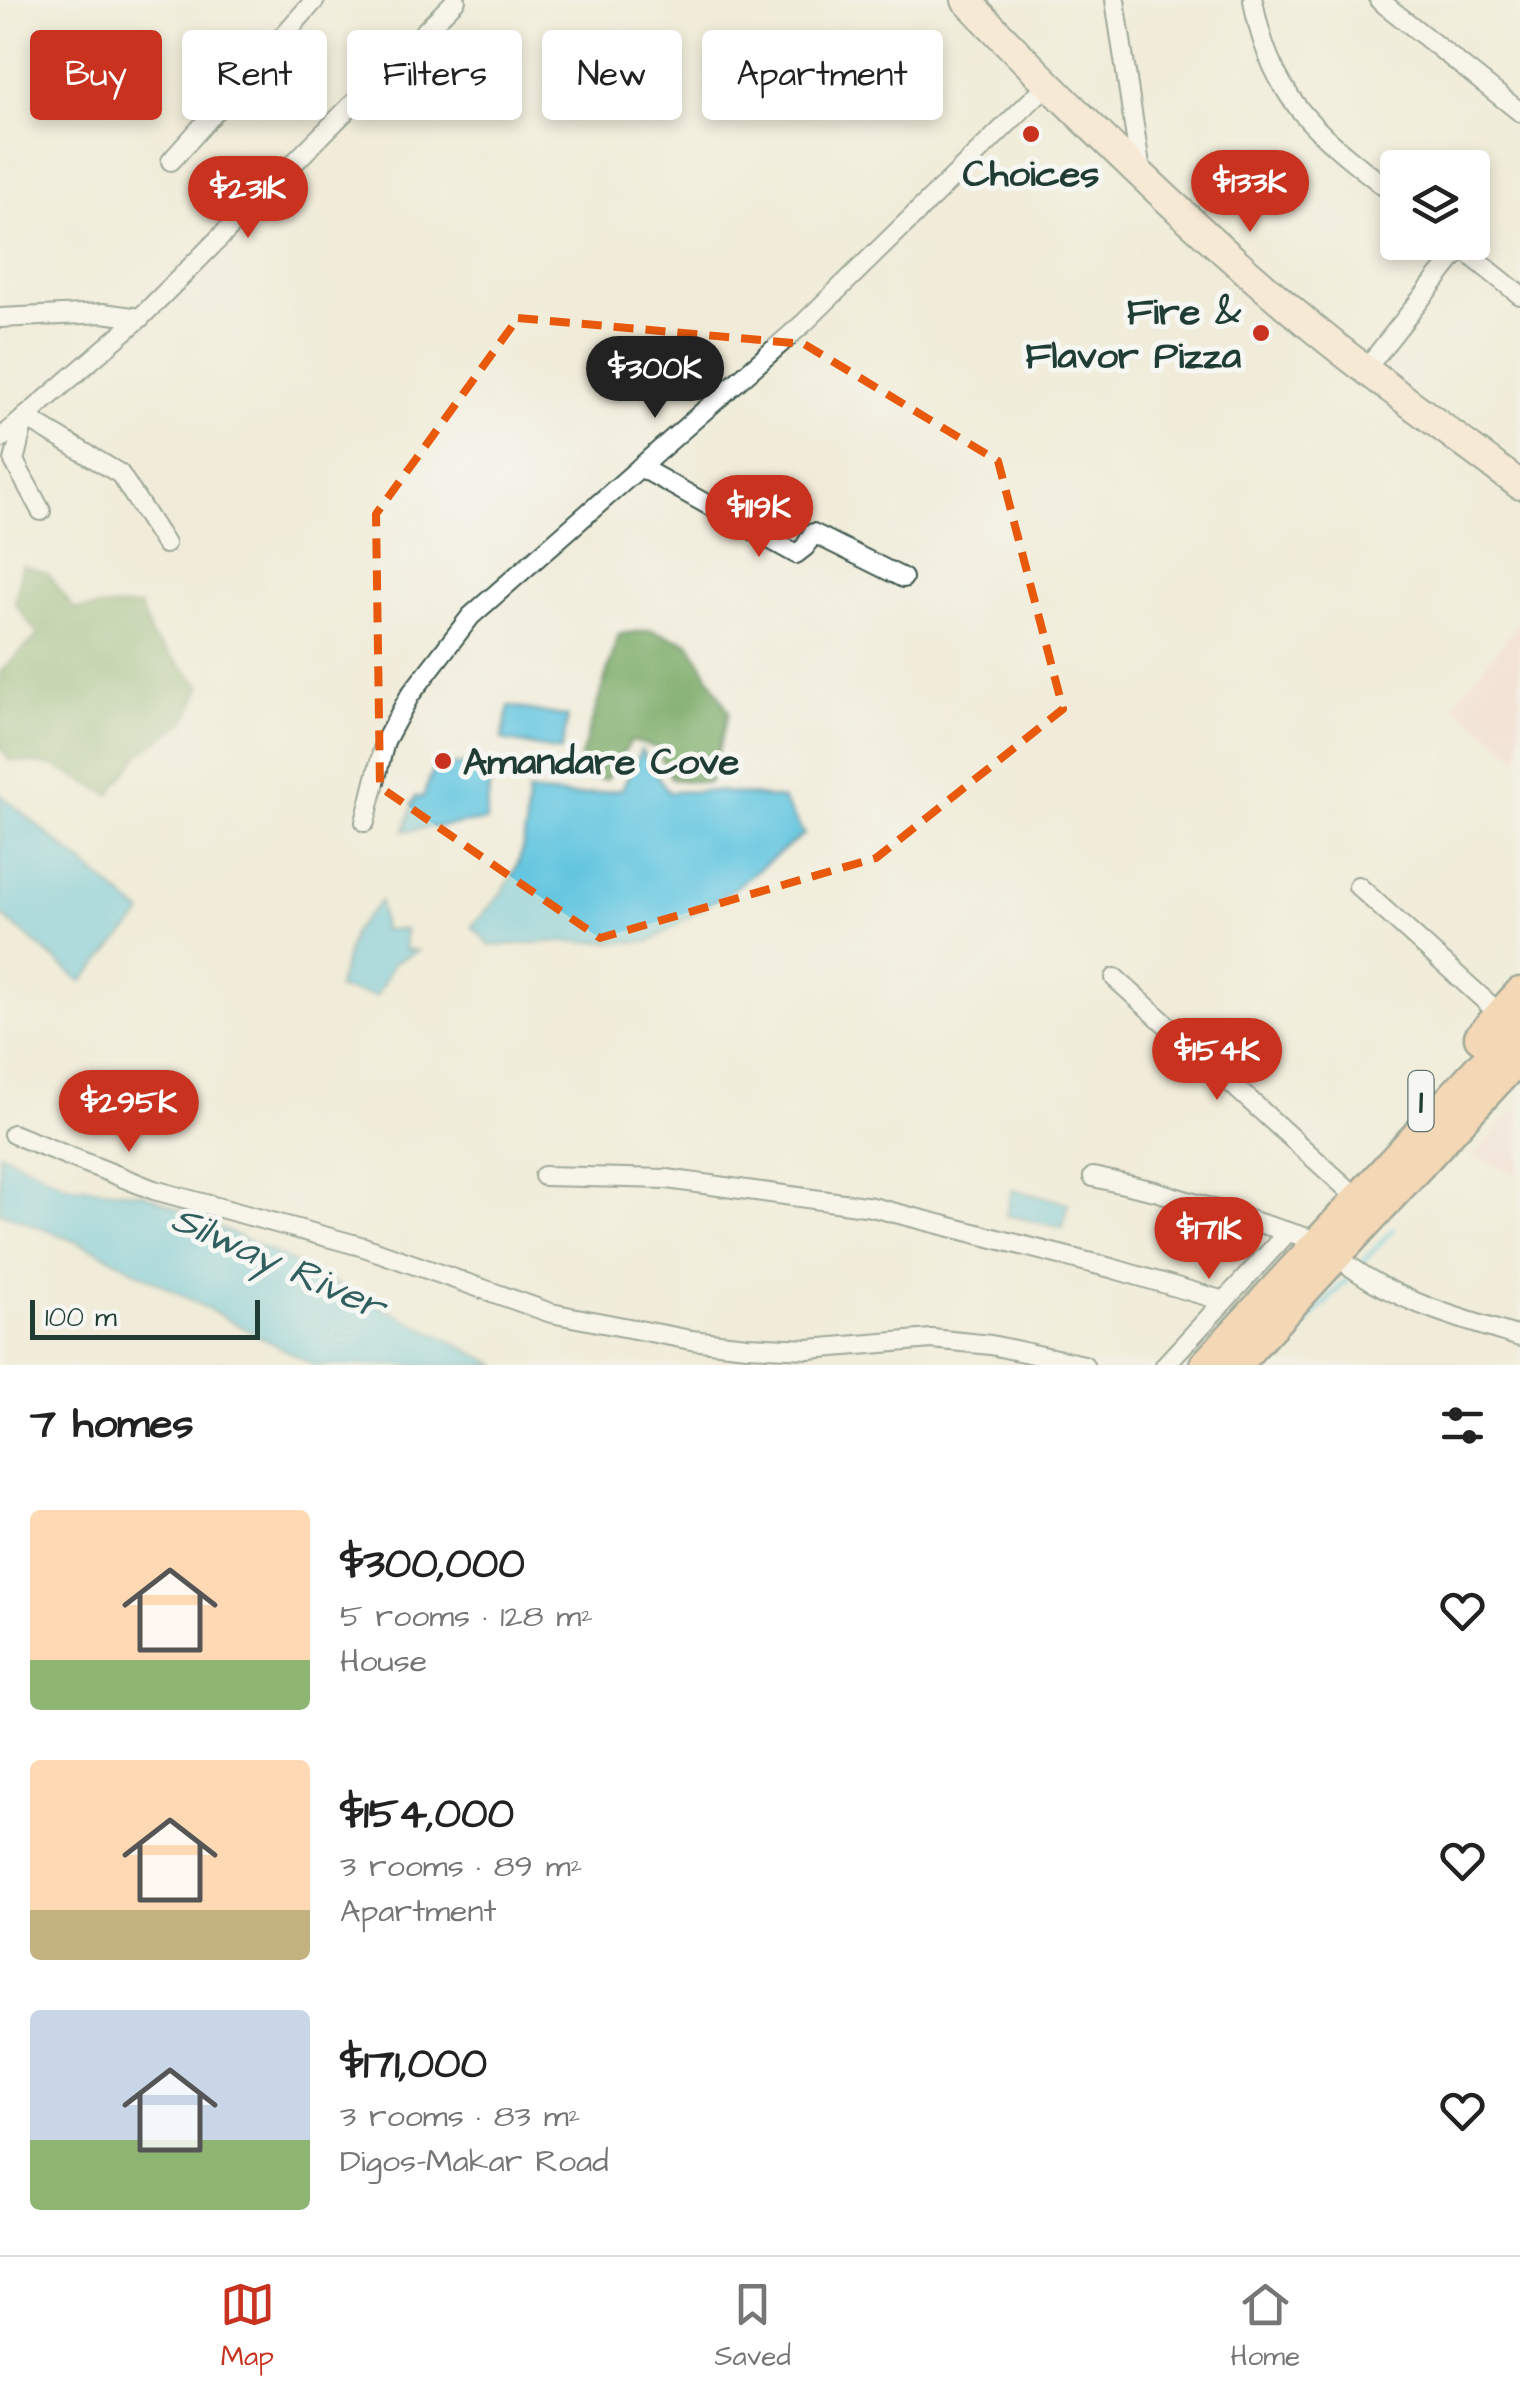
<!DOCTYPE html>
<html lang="en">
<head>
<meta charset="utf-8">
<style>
	:root { --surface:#fff; --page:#f6f6f6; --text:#222; --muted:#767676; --line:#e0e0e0; --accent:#c8321e }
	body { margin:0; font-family:"Architects Daughter",sans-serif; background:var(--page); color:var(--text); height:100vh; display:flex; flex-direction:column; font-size:38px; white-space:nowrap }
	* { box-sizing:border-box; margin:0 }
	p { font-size:32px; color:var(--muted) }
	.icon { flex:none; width:55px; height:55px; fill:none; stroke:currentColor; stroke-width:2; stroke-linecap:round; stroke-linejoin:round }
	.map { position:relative; height:1365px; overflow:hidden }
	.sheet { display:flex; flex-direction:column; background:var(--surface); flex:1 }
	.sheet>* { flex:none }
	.guide { position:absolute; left:30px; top:30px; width:1000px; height:90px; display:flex; gap:20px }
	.fabs { position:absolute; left:1380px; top:150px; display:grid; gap:20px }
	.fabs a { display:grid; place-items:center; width:110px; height:110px; border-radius:10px; background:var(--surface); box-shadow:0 5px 15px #0003; font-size:50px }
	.scale { position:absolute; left:30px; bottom:25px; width:230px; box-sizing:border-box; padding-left:10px; border:5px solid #1f3d34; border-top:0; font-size:28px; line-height:35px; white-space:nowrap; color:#1f3d34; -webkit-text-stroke:8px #f6f6f2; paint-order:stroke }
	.price { position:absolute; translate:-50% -85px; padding:0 22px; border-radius:35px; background:var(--accent); color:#fff; font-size:32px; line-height:65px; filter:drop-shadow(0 2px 5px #0008) }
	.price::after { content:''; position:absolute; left:50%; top:60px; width:30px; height:22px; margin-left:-15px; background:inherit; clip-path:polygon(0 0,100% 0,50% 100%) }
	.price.on { background:#222; color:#fff }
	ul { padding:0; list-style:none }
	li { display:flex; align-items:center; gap:30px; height:250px; padding:0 30px }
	li span { display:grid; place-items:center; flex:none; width:280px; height:200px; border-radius:10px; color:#555 }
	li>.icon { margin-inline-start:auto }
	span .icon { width:120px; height:120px; fill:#fffc; stroke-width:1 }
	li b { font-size:42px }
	h2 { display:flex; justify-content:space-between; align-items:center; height:120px; padding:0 30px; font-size:42px }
	.pill { padding:0 35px; border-radius:10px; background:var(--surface); box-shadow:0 5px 15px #0003; font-size:35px; line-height:90px }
	.pill.on { background:var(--accent); color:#fff }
	.dock { display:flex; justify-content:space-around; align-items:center; height:140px; border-top:2px solid var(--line); background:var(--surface); font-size:28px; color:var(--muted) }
	.dock a { display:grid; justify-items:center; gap:5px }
	.dock .on { color:var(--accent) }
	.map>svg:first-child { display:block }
	.built { fill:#f7d0ce }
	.forest { fill:#78a963; stroke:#4c734c; stroke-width:2.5 }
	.water { fill:#61c5df; stroke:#40818a; stroke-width:2.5 }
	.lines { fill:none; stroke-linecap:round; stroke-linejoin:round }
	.stream { stroke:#61c5df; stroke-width:5 }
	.minor-casing { stroke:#3e574d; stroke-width:22 }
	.secondary-casing { stroke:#3e574d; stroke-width:32 }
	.primary-casing { stroke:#3e574d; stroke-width:35 }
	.minor { stroke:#fff; stroke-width:18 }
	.secondary { stroke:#fce5d0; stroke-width:28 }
	.primary { stroke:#f8bd89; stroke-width:30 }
	.marked { fill:none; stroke:#e8590c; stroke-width:8; stroke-dasharray:20 12; stroke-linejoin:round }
	.poi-dot { fill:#c8321e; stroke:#f6f6f2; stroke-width:4 }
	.labels { text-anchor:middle; stroke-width:10; stroke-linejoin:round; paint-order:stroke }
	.shield { fill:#f6f6f2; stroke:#60746d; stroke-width:2.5 }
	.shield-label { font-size:35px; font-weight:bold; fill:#1f3d34 }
	.poi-label { font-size:38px; font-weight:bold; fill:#1f3d34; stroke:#f6f6f2 }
	.water-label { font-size:40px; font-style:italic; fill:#305f5f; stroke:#f6f6f2 }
</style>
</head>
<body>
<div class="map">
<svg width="1520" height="1365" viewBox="0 0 1520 1365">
	<rect width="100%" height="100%" fill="#f6f6f2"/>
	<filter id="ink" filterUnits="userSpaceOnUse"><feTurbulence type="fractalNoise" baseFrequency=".01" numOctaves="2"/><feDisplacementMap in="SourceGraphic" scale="20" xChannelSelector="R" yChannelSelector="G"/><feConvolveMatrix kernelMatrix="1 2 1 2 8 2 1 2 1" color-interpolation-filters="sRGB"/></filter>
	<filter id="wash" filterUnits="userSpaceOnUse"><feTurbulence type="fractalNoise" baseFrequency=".0048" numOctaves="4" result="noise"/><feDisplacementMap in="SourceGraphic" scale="40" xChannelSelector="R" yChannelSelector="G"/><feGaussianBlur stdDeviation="2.25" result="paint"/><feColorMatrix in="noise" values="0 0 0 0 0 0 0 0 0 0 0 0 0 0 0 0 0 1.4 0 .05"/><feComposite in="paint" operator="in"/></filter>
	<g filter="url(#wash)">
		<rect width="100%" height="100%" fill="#f1ecd9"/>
		<g class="built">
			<path d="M 1520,622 L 1520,758 L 1453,704 Z"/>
			<path d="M 1520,1105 L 1520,1175 L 1472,1157 Z"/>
		</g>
		<g class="forest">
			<path d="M 22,565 L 47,573 L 74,609 L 140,606 L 152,638 L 202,686 L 185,722 L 141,753 L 110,795 L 54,766 L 9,760 L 0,747 L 0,672 L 38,635 L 15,603 Z"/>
			<path d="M 651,630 L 690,643 L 729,712 L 709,783 L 672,779 L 655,747 L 631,741 L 606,780 L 575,776 L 619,634 Z"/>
		</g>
		<g class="water">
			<path d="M 509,706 L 568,717 L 561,751 L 502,740 Z"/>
			<path d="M 641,750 L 668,792 L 717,791 L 782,799 L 804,834 L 732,890 L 650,942 L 550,942 L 490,946 L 472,926 C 521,874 524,863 528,792 L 577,796 L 622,789 Z"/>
			<path d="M 445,765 L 491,767 L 486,821 L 404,831 L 415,797 L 423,797 L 432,772 Z"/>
			<path d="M 0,794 L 143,914 L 82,982 L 0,914 Z"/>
			<path d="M 380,901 L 383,930 L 405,929 L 405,949 L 418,951 L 394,963 L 376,996 L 337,989 L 353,932 Z"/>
			<path d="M 0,1152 L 66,1185 L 143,1193 L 274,1253 L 498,1365 L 314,1365 L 92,1248 L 0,1212 Z"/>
			<path d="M 1012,1190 L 1069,1203 L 1063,1228 L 1006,1215 Z"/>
		</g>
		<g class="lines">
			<g class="stream">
				<path d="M 1360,1265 L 1393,1229"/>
				<path d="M 1269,1365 L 1349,1277"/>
			</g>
		</g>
	</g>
	<g filter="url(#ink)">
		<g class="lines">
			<g class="minor-casing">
				<g id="minor">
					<path d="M 1115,0 L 1141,172"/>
					<path d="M 1253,0 C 1270,102 1322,137 1398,197"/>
					<path d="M 1379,0 L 1520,112"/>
					<path d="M 171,161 L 315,0"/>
					<path d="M 1454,242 L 1520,295"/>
					<path d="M 0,318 L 103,313 L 140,318"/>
					<path d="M 1365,370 L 1461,248"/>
					<path d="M 0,439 L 140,318 L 456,0"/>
					<path d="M 640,467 L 796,554 L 805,547 L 813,533 L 903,578"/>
					<path d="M 41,511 L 14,461 L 25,417 L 120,474 L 165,544"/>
					<path d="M 365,822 L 385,741 L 410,695 L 471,616 L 805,322 L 1048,84"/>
					<path d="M 1358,886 L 1501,1015"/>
					<path d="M 1115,978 L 1352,1193"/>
					<path d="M 13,1134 L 154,1190 L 364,1247 L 551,1313 L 691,1340 L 747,1346 L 809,1349 L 932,1339 L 991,1345 L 1084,1365"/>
					<path d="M 544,1176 L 667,1179 L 872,1207 L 1111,1268 L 1224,1301"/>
					<path d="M 1093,1177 L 1155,1191 L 1321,1242"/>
					<path d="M 1337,1256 C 1387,1299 1457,1318 1520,1337"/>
					<path d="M 1165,1365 L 1288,1232"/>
				</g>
			</g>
			<g class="secondary-casing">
				<path id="secondary" d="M 966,0 C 1077,115 1191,227 1314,329 C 1380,383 1451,433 1520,485"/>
			</g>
			<g class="primary-casing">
				<g id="primary">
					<path d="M 1480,1037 L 1520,993"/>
					<path d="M 1205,1365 L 1520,1024"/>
					<path d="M 1235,1365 L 1520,1056"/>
				</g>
			</g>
			<use href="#minor" class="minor"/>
			<use href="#secondary" class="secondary"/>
			<use href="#primary" class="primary"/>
		</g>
	</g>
	<path d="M0 0H1520V1365H0ZM 518,318 L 804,344 L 998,461 L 1063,709 L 876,858 L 600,938 L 380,787 L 376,514 Z" fill="#f1ecd9" fill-opacity=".55" fill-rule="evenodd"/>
	<path class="marked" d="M 518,318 L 804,344 L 998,461 L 1063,709 L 876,858 L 600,938 L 380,787 L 376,514 Z"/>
	<g class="poi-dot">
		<circle cx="1031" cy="134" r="10"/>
		<circle cx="1261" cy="333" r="10"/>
		<circle cx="443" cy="761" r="10"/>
	</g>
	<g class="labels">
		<rect class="shield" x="1408.5" y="1071" width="25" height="60" rx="8"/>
		<g class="shield-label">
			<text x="1421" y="1113">1</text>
		</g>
		<g class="poi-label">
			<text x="1031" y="186">Choices</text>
			<text x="1241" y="324" text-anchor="end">Fire &amp;<tspan x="1241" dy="44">Flavor Pizza</tspan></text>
			<text x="463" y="774" text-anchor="start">Amandare Cove</text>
		</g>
		<g class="water-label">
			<text transform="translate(279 1261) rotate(24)" y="14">Silway River</text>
		</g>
	</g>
</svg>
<div class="fabs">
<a><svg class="icon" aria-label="layers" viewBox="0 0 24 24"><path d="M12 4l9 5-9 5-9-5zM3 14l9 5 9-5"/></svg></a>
</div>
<div class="scale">100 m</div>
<b class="price" style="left:1250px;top:235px">$133K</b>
<b class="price" style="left:248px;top:241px">$231K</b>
<b class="price on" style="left:655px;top:421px">$300K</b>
<b class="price" style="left:759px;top:560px">$119K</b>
<b class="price" style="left:1217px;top:1103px">$154K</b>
<b class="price" style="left:129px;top:1155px">$295K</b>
<b class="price" style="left:1209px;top:1282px">$171K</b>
<div class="guide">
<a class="pill on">Buy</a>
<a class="pill">Rent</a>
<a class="pill">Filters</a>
<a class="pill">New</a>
<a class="pill">Apartment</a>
</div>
</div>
<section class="sheet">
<h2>7 homes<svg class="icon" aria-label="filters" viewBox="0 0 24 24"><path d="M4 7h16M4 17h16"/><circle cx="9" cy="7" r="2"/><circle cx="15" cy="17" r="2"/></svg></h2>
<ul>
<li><span style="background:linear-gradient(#ffd9b3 75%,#8fb573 0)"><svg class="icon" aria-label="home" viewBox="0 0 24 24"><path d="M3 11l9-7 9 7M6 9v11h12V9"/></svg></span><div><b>$300,000</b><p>5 rooms · 128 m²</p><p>House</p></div><svg class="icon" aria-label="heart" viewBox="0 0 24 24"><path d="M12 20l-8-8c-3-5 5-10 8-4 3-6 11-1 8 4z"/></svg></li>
<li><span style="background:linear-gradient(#ffd9b3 75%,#c2b280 0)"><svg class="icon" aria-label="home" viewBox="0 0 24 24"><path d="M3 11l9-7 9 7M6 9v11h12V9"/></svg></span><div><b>$154,000</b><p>3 rooms · 89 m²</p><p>Apartment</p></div><svg class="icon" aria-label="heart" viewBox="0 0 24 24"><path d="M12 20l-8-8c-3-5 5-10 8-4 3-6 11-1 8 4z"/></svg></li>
<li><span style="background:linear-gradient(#c9d6e8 65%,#8fb573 0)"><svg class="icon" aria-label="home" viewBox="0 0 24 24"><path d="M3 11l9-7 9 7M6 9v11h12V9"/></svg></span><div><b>$171,000</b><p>3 rooms · 83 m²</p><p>Digos-Makar Road</p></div><svg class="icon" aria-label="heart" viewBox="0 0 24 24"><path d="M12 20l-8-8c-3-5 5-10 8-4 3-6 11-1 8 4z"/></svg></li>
</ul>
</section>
<nav class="dock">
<a class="on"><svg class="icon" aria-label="map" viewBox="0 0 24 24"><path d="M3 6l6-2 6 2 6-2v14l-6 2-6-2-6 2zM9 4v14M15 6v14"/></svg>Map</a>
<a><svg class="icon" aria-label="saved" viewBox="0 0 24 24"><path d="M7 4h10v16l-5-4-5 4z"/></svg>Saved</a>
<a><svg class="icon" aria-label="home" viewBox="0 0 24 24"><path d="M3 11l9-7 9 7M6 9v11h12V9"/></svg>Home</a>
</nav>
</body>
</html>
